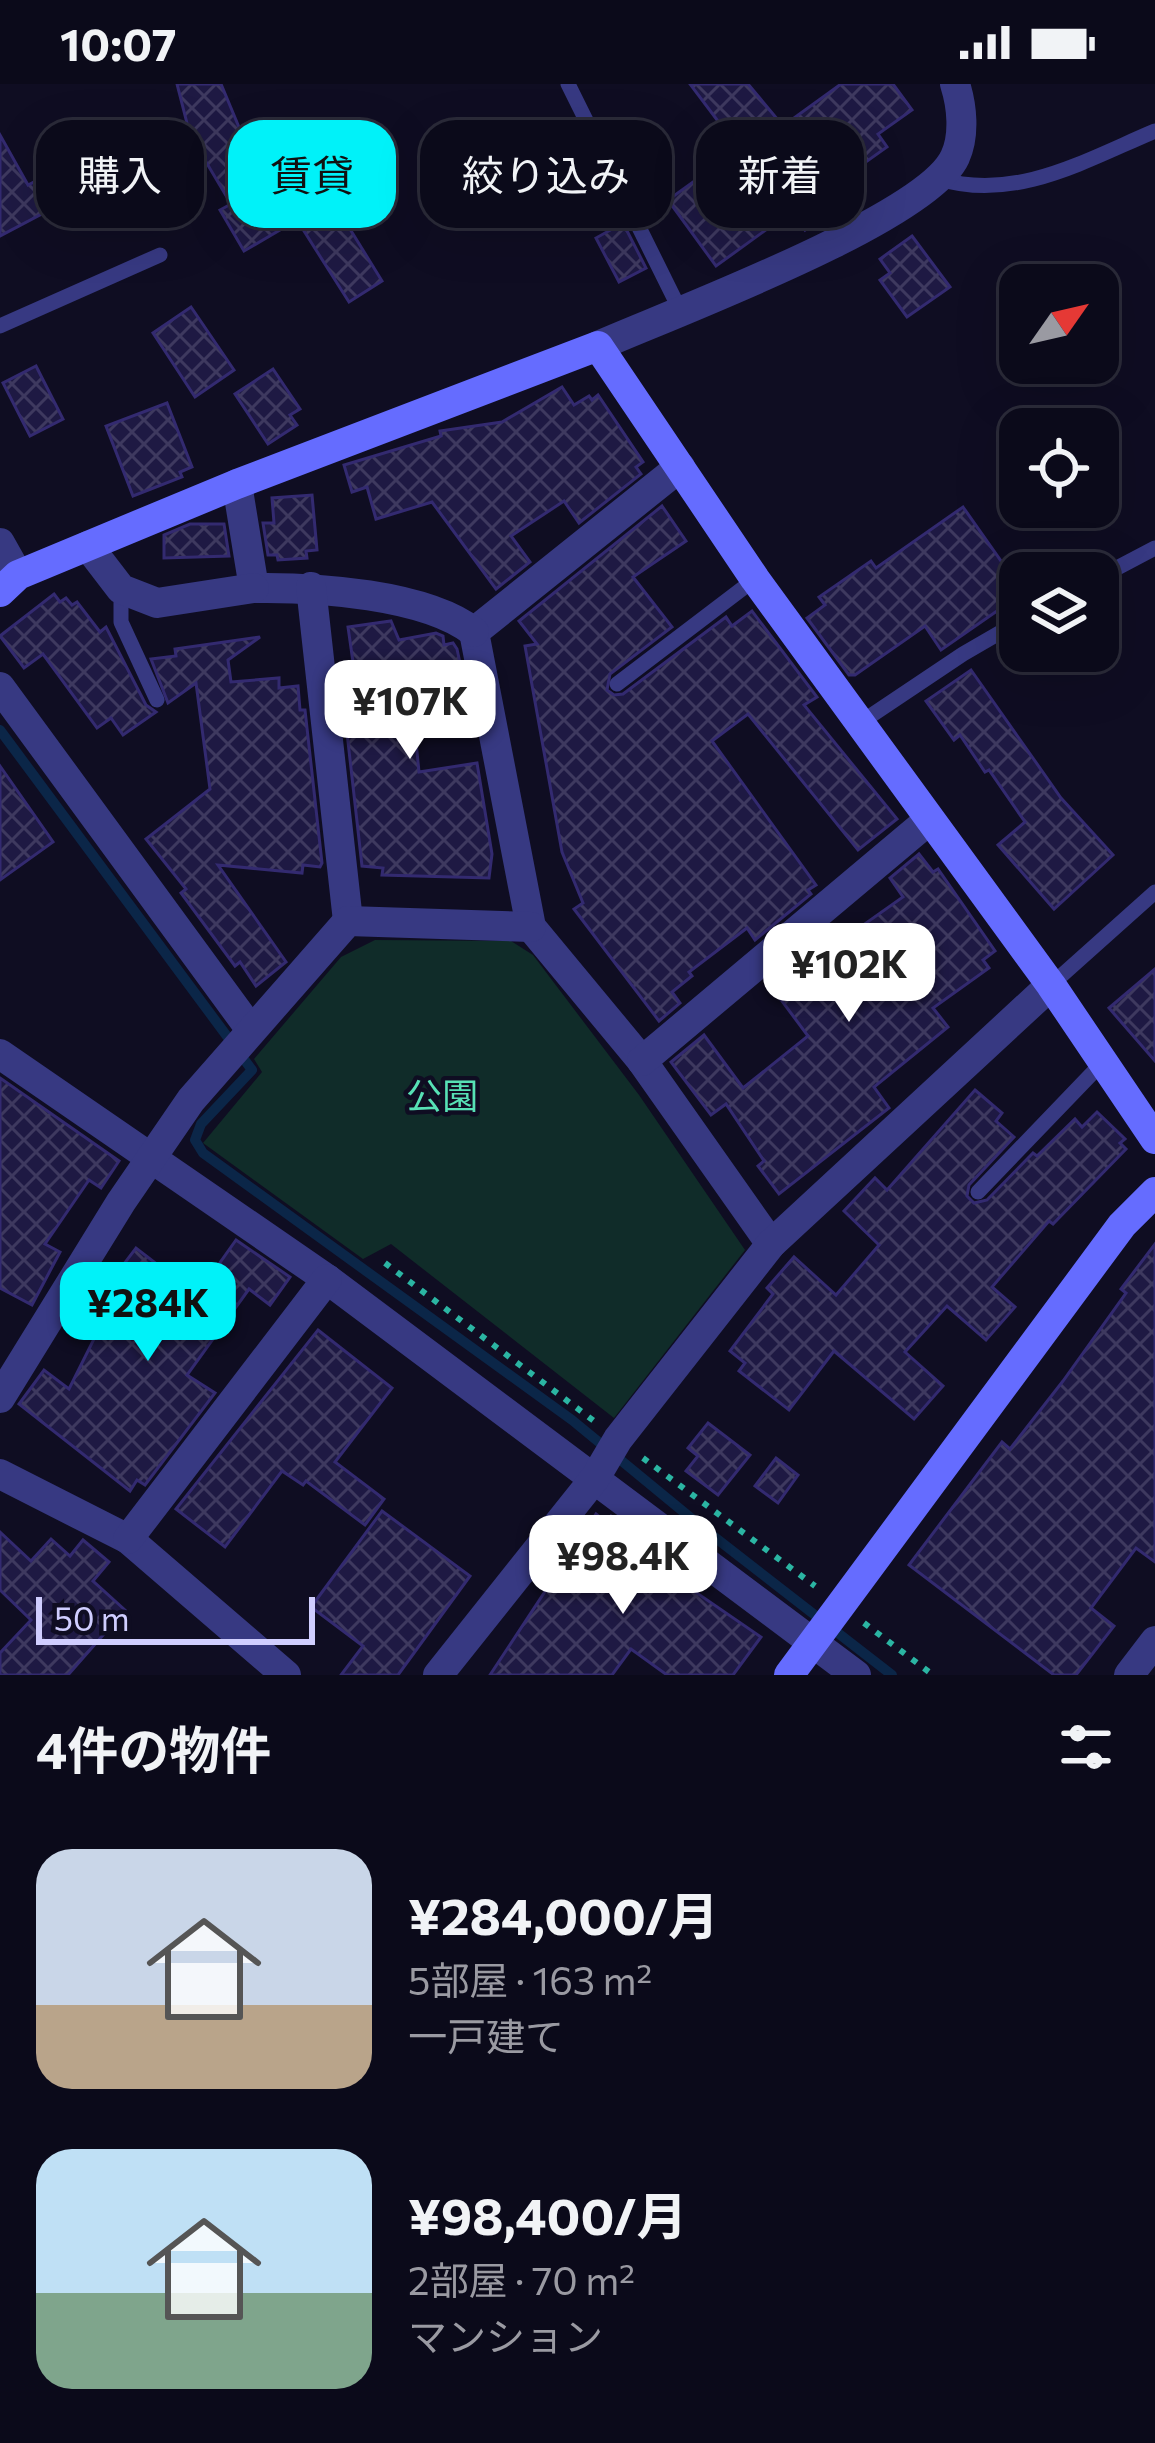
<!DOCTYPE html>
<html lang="ja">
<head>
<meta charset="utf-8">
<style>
	:root { --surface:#0b0a1a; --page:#191827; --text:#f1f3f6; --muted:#9a9aa2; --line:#2b2b39; --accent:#00f2f9 }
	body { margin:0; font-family:Commissioner,"Noto Sans JP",sans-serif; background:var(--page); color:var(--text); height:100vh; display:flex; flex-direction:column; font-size:45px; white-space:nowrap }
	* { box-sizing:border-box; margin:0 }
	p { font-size:39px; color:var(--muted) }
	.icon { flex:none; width:66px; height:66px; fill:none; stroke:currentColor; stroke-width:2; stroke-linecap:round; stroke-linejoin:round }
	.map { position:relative; height:1591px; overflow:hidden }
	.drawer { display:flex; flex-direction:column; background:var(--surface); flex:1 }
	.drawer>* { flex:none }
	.banner { position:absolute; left:36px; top:36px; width:1083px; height:108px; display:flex; gap:24px }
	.needle { width:78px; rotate:56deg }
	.buttons { position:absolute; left:999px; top:180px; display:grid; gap:24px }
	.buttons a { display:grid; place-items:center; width:120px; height:120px; border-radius:24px; background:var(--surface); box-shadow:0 12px 48px #0002,0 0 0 3px var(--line); font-size:60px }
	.scale { position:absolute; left:36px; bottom:30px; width:279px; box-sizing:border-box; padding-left:12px; border:6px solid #d0ceff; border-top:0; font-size:33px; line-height:42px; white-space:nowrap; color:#d0ceff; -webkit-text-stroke:9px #0f0d22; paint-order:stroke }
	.price { position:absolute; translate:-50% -102px; padding:0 27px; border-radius:24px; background:#fff; color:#222; font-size:39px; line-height:78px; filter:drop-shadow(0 3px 6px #0008) }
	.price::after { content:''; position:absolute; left:50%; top:72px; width:36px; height:27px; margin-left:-18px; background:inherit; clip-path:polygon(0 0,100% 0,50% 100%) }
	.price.selected { background:var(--accent); color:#111 }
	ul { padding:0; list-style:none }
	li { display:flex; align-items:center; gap:36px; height:300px; padding:0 36px }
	li span { display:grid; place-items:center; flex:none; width:336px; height:240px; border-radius:36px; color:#555 }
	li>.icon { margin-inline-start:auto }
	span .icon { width:144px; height:144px; fill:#fffc; stroke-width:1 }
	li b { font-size:51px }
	h2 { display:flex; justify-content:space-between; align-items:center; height:144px; padding:0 36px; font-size:51px }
	.pill { padding:0 42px; border-radius:36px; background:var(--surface); box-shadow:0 12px 48px #0002,0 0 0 3px var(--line); font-size:42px; line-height:108px }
	.pill.selected { background:var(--accent); color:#111 }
	.status { display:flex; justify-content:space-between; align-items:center; height:84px; padding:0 60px; background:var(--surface); direction:ltr }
	.status svg { height:33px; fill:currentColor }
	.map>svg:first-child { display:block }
	.park { fill:#102c29 }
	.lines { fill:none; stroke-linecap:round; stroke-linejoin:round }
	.stream { stroke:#0b2648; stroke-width:10 }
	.building { fill:url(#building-cross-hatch); stroke:#332a70; stroke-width:3 }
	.path { stroke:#2bb5a3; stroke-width:6; stroke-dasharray:6 9; stroke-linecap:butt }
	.lane { stroke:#373982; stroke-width:15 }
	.street { stroke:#373982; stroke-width:30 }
	.secondary { stroke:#656cff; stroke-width:30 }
	.labels { text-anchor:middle; stroke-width:9; stroke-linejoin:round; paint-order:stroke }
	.park-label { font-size:36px; fill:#57e1b5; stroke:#0f0d22 }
</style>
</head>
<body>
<div class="status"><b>10:07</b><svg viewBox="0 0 49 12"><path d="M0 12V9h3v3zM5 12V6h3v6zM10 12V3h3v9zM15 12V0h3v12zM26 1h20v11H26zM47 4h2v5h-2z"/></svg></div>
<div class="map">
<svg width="1155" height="1591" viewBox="0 0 1155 1591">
	<defs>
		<pattern id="building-cross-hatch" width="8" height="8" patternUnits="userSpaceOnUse" patternTransform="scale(3)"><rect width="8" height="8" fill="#1e1943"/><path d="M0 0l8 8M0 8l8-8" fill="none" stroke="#3e395f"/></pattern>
	</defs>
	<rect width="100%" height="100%" fill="#0f0d22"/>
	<path class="park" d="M 375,856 L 511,857 L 533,871 L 639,1011 L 745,1166 L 614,1334 L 391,1160 L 363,1175 L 203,1059 L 262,988 L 254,975 L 341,873 Z"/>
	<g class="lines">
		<path class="stream" d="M 0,646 L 252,986 L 201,1040 L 195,1056 L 203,1069 L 572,1336 L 708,1448 L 892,1591"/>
	</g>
	<g class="building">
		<path d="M 177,0 L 221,0 L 246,60 L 284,38 L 382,197 L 349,218 L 297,136 L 244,167 L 220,126 L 231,120 L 190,51 Z"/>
		<path d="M 690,0 L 748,0 L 783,42 L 841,0 L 893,0 L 912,26 L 878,50 L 887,63 L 846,92 L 857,107 L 805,146 L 792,127 L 716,182 L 668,116 L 739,65 Z"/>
		<path d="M 0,51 L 28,101 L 97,65 L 116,99 L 105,105 L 111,117 L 86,131 L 76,112 L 0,152 Z"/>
		<path d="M 623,139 L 646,184 L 619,198 L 596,154 Z"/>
		<path d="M 912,152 L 950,203 L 907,233 L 880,196 L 890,189 L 880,175 Z"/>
		<path d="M 191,223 L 234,286 L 195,313 L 153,249 Z"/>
		<path d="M 36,282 L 63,335 L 30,352 L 3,299 Z"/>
		<path d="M 273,285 L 300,325 L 290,331 L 297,341 L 268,360 L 235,310 Z"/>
		<path d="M 562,303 L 574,321 L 589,312 L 592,316 L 598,311 L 643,378 L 636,383 L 641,390 L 579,439 L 564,417 L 511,452 L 530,478 L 496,505 L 432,418 L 376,435 L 367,403 L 352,408 L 344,381 L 441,352 L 440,347 L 502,338 Z"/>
		<path d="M 167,319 L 192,383 L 180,388 L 182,393 L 133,412 L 106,342 Z"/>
		<path d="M 312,411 L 317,466 L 306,467 L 307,474 L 278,476 L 277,471 L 268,471 L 263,439 L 274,439 L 272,414 Z"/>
		<path d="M 662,422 L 686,457 L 633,493 L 672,543 L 610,590 L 607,606 L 614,611 L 623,610 L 726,533 L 732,542 L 752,527 L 817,613 L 804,621 L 897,735 L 858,766 L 748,630 L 712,657 L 816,801 L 808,806 L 811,810 L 755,856 L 747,844 L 689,888 L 692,892 L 672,908 L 680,919 L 659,937 L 574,825 L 583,819 L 562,768 L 525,562 L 537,560 L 519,537 Z"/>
		<path d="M 963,423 L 1020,504 L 1020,511 L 941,566 L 925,542 L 855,591 L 849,591 L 807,534 L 825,521 L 819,513 L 871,477 L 876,484 Z"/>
		<path d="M 190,440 L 224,440 L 229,472 L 164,474 L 164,451 Z"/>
		<path d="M 54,510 L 60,518 L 66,514 L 72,521 L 77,518 L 100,548 L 106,543 L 146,621 L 156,628 L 123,651 L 111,634 L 97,644 L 43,570 L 24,584 L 0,552 Z"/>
		<path d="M 391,537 L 399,556 L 436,549 L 443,552 L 444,561 L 453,559 L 457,565 L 466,607 L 412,617 L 419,688 L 477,679 L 492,770 L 489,794 L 382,791 L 383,784 L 362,782 L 344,622 L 359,620 L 348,543 Z"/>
		<path d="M 260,553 L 228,576 L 231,598 L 279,594 L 279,604 L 298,602 L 300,626 L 305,626 L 322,779 L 320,783 L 303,781 L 302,789 L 218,781 L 286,878 L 256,902 L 240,878 L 235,882 L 181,809 L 186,805 L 146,755 L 210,705 L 196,599 L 168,619 L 151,575 L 176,572 L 175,565 Z"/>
		<path d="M 971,586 L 1061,714 L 1113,771 L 1054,825 L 998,761 L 1025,738 L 989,686 L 985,688 L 960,651 L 954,656 L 926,617 Z"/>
		<path d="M 0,682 L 53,758 L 0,796 Z"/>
		<path d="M 919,770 L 933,788 L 938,785 L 995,867 L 983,876 L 989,884 L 933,924 L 948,943 L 874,1003 L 889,1024 L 779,1110 L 758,1082 L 764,1077 L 726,1020 L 711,1031 L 671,978 L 704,951 L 743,1004 L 808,952 L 773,905 L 783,897 L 777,889 L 835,841 L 845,854 L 903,813 L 890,794 Z"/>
		<path d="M 1155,885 L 1155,977 L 1109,924 Z"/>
		<path d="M 0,994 L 119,1077 L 101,1104 L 89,1096 L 45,1160 L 60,1168 L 32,1221 L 0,1204 Z"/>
		<path d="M 975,1006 L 1002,1029 L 996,1037 L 1014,1053 L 969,1101 L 967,1112 L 974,1119 L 987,1116 L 1033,1069 L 1037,1072 L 1075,1035 L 1082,1043 L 1097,1028 L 1125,1055 L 1120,1059 L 1126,1065 L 1053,1140 L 1049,1137 L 992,1203 L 1015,1223 L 986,1256 L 947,1222 L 905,1268 L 943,1302 L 914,1335 L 834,1267 L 789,1326 L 739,1287 L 745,1279 L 730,1267 L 773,1210 L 767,1204 L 794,1173 L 836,1211 L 879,1161 L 844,1127 L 875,1094 L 887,1106 Z"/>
		<path d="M 236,1156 L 290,1193 L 270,1221 L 249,1205 L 187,1291 L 215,1309 L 145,1401 L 137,1396 L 130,1407 L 19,1320 L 44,1286 L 69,1305 L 122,1199 L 114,1193 L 136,1164 L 197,1211 Z"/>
		<path d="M 1155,1160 L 1155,1478 L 1136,1464 L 1091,1524 L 1114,1542 L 1076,1591 L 1054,1591 L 909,1481 L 1002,1358 L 1010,1365 L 1063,1297 L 1126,1209 L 1121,1205 Z"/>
		<path d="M 318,1246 L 392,1304 L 335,1378 L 384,1415 L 365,1441 L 306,1397 L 303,1401 L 282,1387 L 225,1463 L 176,1425 Z"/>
		<path d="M 708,1339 L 750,1371 L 718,1411 L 686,1387 L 698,1372 L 688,1364 Z"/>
		<path d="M 776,1374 L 798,1391 L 778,1419 L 755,1402 Z"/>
		<path d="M 382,1427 L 470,1492 L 398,1591 L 341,1591 L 363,1562 L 311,1523 Z"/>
		<path d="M 596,1430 L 606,1438 L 611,1432 L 635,1450 L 627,1461 L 761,1553 L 733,1591 L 667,1591 L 631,1565 L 612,1591 L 490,1591 Z"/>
		<path d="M 0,1448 L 31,1477 L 51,1455 L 70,1472 L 83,1456 L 109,1478 L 93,1497 L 125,1526 L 68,1591 L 0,1591 L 0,1569 L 31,1536 L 0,1506 Z"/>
	</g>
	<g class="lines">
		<g class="path">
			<path d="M 385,1179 L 594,1337"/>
			<path d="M 643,1374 L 815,1502"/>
			<path d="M 864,1539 L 933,1591"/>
		</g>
		<g class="lane">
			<path d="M 568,0 L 680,226"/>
			<path d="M 940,95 C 1015,118 1086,76 1155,47"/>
			<path d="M 0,242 L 160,171"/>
			<path d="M 1098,494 L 1155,464"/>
			<path d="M 121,505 L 121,538 L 157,616"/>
			<path d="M 617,600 L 755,495"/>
			<path d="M 860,639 L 963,570 L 1020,537"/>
			<path d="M 1051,901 L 1155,808"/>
			<path d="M 978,1108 L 1103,978"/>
		</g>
		<g class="street">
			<path d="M 598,262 C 668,231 927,135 955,73 C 965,51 962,22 955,0"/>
			<path d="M 680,383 L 474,548 L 531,843 L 642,977 L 771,1160"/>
			<path d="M 237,400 L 254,504 C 315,503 426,510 474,548"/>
			<path d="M 0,459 L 18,491"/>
			<path d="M 88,462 L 121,505 L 157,519 L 254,504"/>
			<path d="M 311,503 L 348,837"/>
			<path d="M 0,603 L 251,946"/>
			<path d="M 0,970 L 327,1195 L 856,1591"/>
			<path d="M 642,977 L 929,736"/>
			<path d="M 0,1314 L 121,1118 L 191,1016 L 348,837 L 531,843"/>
			<path d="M 0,1390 L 128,1455 L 286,1591"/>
			<path d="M 128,1455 L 327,1195"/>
			<path d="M 438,1591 L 595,1394 L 618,1355 L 771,1160 L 1051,901"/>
			<path d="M 1129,1591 L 1155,1557"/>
		</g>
		<g class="secondary">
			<path d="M 0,508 L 18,491 L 237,400 L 598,262 L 755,495 L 1051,901 L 1155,1055"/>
			<path d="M 789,1591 L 1122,1141 L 1155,1108"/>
		</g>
	</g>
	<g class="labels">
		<g class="park-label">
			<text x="442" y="1025">公園</text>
		</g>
	</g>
</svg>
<div class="buttons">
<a><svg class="needle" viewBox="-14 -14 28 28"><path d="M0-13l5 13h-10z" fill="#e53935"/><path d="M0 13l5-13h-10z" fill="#9a9aa2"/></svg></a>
<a><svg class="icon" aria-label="locate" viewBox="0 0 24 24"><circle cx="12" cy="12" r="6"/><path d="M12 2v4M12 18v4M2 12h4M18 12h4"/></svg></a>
<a><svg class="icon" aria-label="layers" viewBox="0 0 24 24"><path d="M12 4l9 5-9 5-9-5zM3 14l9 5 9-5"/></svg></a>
</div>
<div class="scale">50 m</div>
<b class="price" style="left:410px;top:678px">¥107K</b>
<b class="price" style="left:849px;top:941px">¥102K</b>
<b class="price selected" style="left:148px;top:1280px">¥284K</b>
<b class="price" style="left:623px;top:1533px">¥98.4K</b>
<div class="banner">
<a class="pill">購入</a>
<a class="pill selected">賃貸</a>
<a class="pill">絞り込み</a>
<a class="pill">新着</a>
</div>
</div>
<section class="drawer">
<h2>4件の物件<svg class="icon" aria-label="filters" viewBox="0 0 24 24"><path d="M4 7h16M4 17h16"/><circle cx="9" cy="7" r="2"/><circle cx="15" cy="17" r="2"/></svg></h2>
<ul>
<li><span style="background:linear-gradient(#c9d6e8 65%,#b9a48a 0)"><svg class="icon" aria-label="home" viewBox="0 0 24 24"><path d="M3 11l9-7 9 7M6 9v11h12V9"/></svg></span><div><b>¥284,000/月</b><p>5部屋 · 163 m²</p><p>一戸建て</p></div></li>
<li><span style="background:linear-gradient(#bfe0f5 60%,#7fa58c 0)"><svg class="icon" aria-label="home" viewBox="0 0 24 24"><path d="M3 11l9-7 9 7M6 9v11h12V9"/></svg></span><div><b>¥98,400/月</b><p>2部屋 · 70 m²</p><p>マンション</p></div></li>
</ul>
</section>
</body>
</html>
